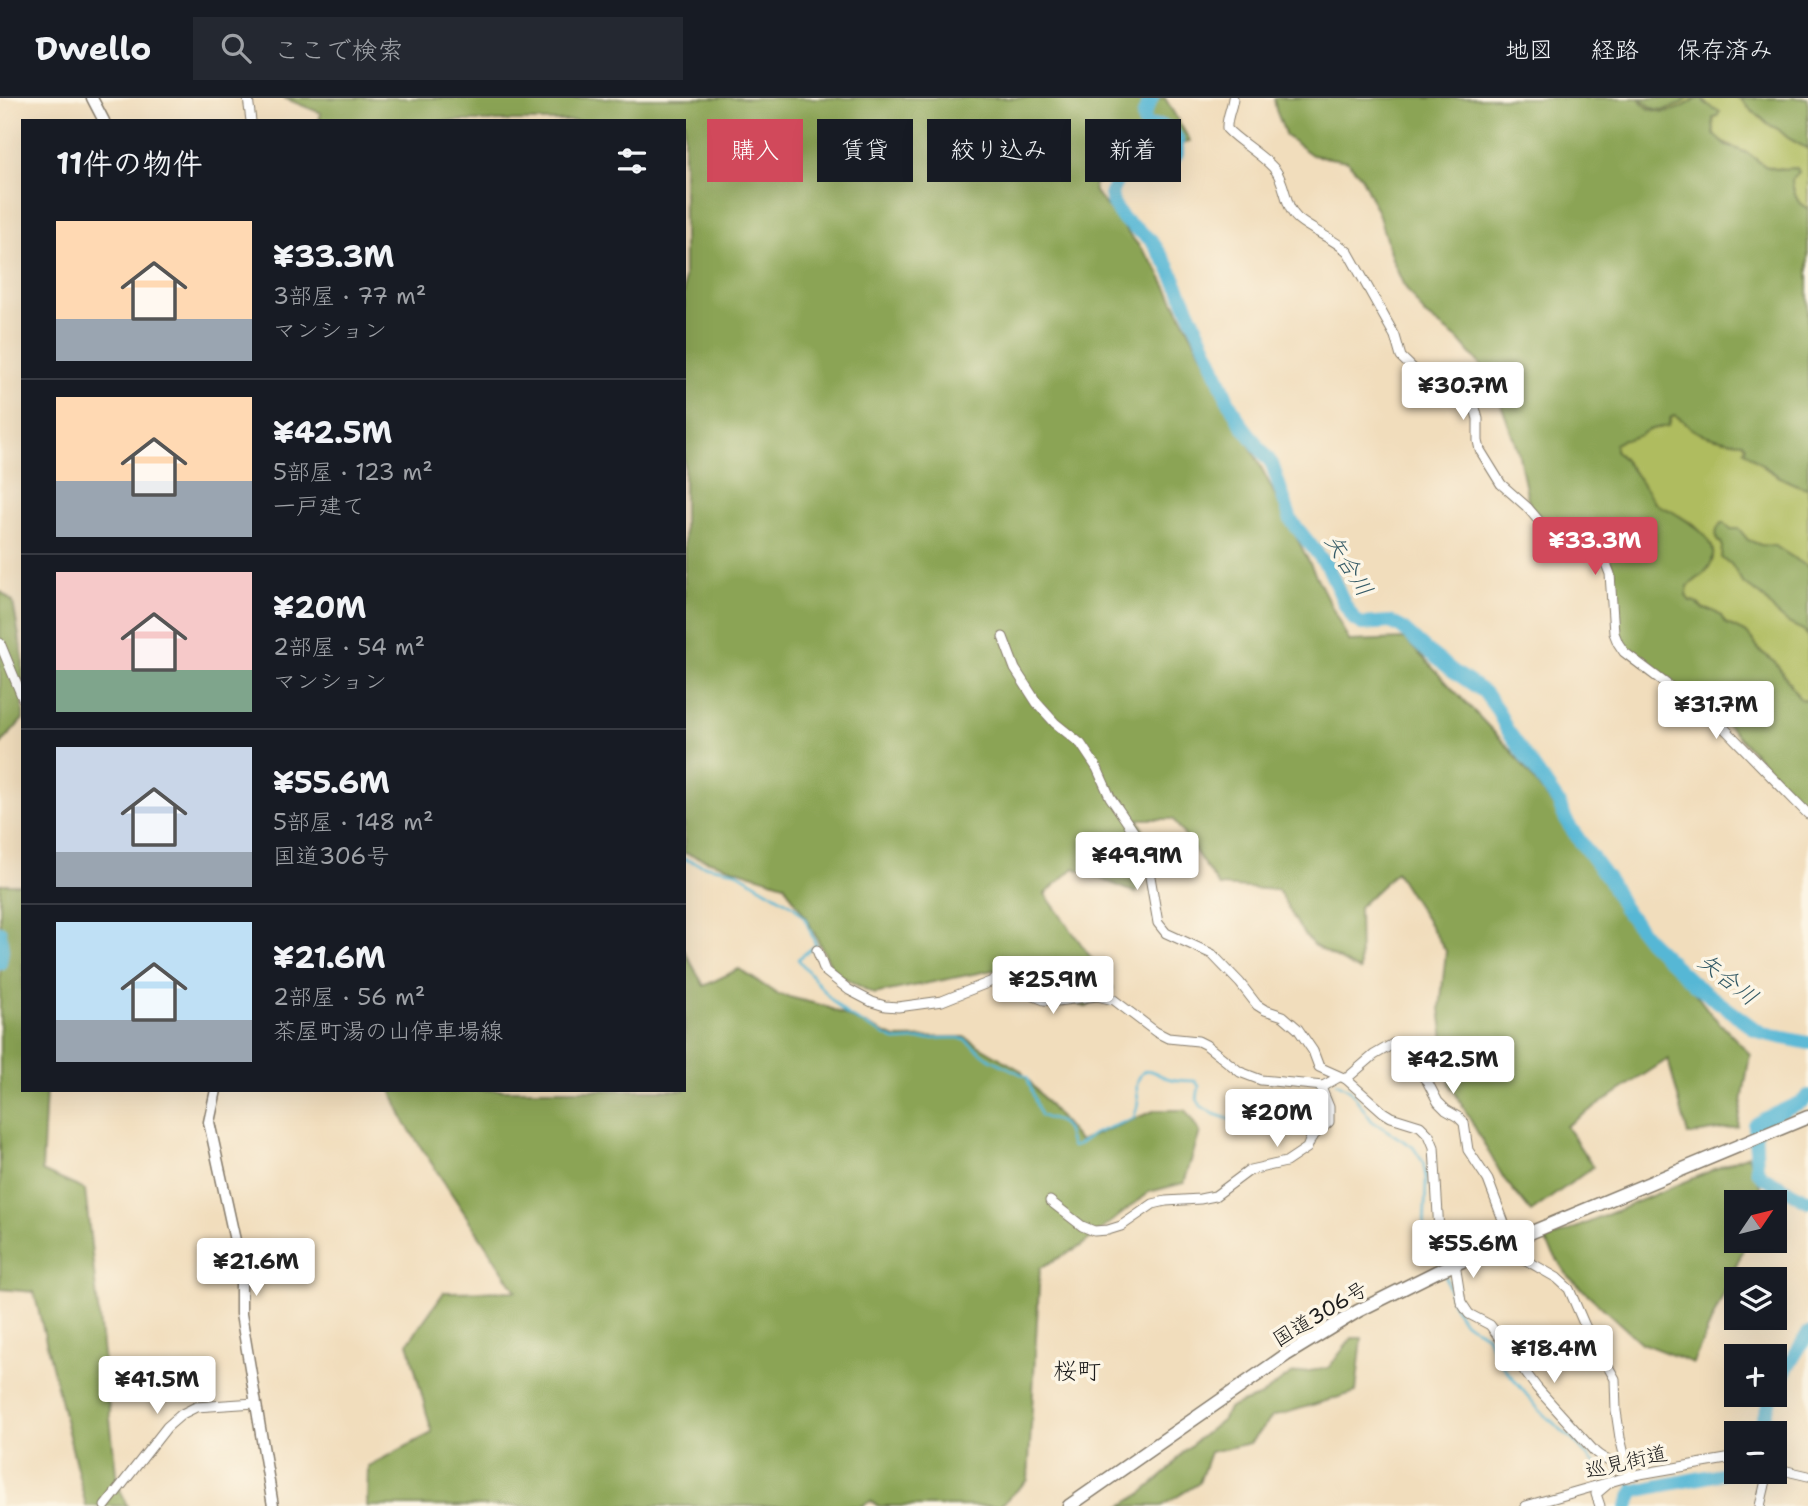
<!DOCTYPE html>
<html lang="ja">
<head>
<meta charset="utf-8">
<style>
	:root { --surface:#171b24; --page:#242831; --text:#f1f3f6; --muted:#9ea1a6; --line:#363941; --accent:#d1495b }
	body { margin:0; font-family:"Shantell Sans","Klee One",sans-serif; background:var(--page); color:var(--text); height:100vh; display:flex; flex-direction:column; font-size:26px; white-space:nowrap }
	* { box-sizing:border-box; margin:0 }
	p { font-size:23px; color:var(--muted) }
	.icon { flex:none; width:38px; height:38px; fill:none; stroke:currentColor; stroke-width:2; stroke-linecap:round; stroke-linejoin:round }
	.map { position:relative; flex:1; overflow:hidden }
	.side { position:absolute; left:21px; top:21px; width:665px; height:973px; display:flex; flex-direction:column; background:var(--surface); border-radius:0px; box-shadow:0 7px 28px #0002 }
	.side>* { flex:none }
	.top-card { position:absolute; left:707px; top:21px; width:665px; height:63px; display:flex; gap:14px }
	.needle { width:46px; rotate:55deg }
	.fabs { position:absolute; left:1724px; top:1092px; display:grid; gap:14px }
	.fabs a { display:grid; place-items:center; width:63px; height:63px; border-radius:0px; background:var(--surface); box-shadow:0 7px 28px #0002; font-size:35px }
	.price { position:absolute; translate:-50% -60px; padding:0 16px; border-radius:7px; background:#fff; color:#222; font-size:23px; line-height:46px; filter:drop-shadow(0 2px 4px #0008) }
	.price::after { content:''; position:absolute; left:50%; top:42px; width:21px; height:16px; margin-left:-10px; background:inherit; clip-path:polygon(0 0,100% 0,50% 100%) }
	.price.on { background:var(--accent); color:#fff }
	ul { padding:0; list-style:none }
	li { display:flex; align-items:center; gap:21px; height:175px; padding:0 35px }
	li+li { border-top:2px solid var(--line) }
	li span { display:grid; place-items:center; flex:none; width:196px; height:140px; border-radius:0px; color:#555 }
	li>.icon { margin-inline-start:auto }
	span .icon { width:84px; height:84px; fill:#fffc; stroke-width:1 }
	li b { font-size:30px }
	h2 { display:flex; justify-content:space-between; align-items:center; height:84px; padding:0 35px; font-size:30px }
	.pill { padding:0 24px; border-radius:0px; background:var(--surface); box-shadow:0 7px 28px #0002; font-size:24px; line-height:63px }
	.pill.on { background:var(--accent); color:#fff }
	header { display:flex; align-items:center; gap:42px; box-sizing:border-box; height:98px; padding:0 35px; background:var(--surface); border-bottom:2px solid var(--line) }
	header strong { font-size:33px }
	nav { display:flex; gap:38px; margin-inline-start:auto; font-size:24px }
	.search { width:490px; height:63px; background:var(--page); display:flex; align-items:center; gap:18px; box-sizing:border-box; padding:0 24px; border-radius:0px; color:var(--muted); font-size:26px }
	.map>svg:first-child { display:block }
	.green { fill:#afbc5e; stroke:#666c3d; stroke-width:2 }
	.forest { fill:#8ba455; stroke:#546038; stroke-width:2 }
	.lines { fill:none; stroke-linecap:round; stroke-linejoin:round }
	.stream { stroke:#57b7d5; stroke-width:2.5 }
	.river { stroke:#57b7d5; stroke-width:14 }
	.minor-casing { stroke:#867c6c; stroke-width:11 }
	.major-casing { stroke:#867c6c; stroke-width:13 }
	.highway-casing { stroke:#867c6c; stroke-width:15 }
	.minor { stroke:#fff; stroke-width:9 }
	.major { stroke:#fff; stroke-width:10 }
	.highway { stroke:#fff; stroke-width:12 }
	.labels { text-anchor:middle; stroke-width:7; stroke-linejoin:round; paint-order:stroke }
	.street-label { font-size:21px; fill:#1c1c1c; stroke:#fcf5e5 }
	.water-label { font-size:23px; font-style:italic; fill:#345a66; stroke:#fcf5e5 }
	.quarter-label { font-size:24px; fill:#1c1c1c; stroke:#fcf5e5 }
</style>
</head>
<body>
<header>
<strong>Dwello</strong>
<div class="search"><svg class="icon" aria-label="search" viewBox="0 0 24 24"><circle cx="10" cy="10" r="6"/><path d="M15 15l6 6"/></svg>ここで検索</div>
<nav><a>地図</a><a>経路</a><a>保存済み</a></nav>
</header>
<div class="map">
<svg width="1808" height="1408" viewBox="0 0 1808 1408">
	<rect width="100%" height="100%" fill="#fcf5e5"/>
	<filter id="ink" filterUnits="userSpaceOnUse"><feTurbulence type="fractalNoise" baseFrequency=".0143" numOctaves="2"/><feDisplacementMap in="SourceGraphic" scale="14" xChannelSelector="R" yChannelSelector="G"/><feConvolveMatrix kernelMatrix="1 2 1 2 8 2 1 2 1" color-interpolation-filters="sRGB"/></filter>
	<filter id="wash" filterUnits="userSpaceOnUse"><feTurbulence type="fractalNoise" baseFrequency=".00686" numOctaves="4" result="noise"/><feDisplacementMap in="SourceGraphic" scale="28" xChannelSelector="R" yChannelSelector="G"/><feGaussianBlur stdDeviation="1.57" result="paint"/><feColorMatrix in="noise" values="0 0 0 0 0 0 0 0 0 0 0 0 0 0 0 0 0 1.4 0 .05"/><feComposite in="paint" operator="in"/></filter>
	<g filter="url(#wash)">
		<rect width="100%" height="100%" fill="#f1ddbc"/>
		<g class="green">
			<path d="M 1639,0 L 1641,0 L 1654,10 C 1667,9 1678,9 1688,0 L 1697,0 C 1679,12 1654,26 1639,0 Z"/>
			<path d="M 1702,0 L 1739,0 L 1767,26 L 1778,31 L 1788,40 L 1808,51 L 1808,111 C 1795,103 1796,99 1792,85 C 1791,79 1785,75 1781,70 L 1776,71 L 1765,68 L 1749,56 L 1719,43 L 1714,38 L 1713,19 L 1717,18 Z"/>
			<path d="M 1674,317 C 1682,320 1686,326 1692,331 C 1702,338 1731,344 1743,343 C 1746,348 1749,354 1752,358 C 1764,372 1791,387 1808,390 L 1808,602 L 1800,601 L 1775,564 L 1760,553 L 1752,541 L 1734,529 L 1725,525 L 1721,518 L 1713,513 L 1704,511 L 1696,504 L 1690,503 L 1686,498 L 1688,488 L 1705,474 L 1712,463 L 1698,431 L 1691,424 L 1682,421 L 1671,413 L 1656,407 L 1631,371 L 1615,352 L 1615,346 L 1620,342 L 1655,330 L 1660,330 L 1670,324 L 1671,319 Z"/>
		</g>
		<g class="forest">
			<path d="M 284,0 L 1165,0 L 1190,43 L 1094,86 L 1095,94 L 1156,169 L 1258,363 L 1349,543 L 1405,541 L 1511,652 L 1711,916 L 1750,956 L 1738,1029 L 1688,1037 L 1668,961 L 1566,1028 L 1593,1069 L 1531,1114 L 1504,1081 L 1450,986 L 1440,911 L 1446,853 L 1396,774 L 1359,809 L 1360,873 L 1313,847 L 1299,829 L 1278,792 L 1219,788 L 1173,721 L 1138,721 L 1159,761 L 1136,795 L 1074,770 L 1045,796 L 1113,890 L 1086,909 L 993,872 L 874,896 L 835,875 L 806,820 L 784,786 L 684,755 L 684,23 L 319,23 L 321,15 Z"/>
			<path d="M 1274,0 L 1639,0 C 1649,18 1670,16 1686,7 C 1692,4 1695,1 1702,0 L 1705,5 L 1720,14 L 1717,18 L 1713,20 L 1714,37 L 1726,48 L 1735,50 L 1749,56 L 1765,68 L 1776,71 L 1797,70 L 1799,74 L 1792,82 C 1793,95 1796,104 1808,111 L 1808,390 C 1784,385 1762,368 1744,352 L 1746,348 L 1743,344 C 1731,344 1702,338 1692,331 C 1686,327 1682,320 1674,317 L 1671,319 L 1668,328 C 1659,330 1647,330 1641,337 L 1628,341 L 1624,341 L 1615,346 L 1615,352 C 1626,364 1636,377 1645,390 C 1649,395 1650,400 1654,404 C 1658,409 1667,410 1673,414 C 1692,426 1730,447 1705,474 C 1701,479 1693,483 1688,488 L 1686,498 L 1690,503 L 1696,504 L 1703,511 L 1713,513 L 1721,518 L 1725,525 L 1747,535 L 1760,553 L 1775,564 L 1800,601 L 1808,602 L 1808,712 L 1730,630 L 1631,556 L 1621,543 L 1619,533 L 1614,473 L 1610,464 L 1545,425 L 1529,406 L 1518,353 L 1496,292 L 1478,264 L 1460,243 L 1425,217 L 1403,186 L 1392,161 L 1378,115 L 1361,78 L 1347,63 L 1312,57 L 1286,38 L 1276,12 Z"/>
			<path d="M 1641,0 L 1688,0 C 1681,7 1666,14 1655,11 C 1650,9 1645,4 1641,0 Z"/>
			<path d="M 1739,0 L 1808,0 L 1808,51 L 1788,40 L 1778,31 L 1768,26 Z"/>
			<path d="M 1721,425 L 1724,425 L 1731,431 L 1739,431 L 1748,442 L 1761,447 L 1775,448 L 1808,469 L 1808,538 L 1803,532 L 1788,525 L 1776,515 L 1762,498 L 1743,485 L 1731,466 L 1721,460 L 1722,448 L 1721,444 L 1718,444 C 1715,436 1716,432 1721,425 Z"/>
			<path d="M 0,493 L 13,504 L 23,560 L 23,621 L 0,647 Z"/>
			<path d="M 0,786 L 23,786 L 23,992 L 46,992 L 42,1073 L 85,1092 L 117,1384 L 127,1408 L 86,1408 L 34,1194 L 0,1191 Z"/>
			<path d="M 684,852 L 704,888 L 739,871 L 777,896 L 825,908 L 895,940 L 964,939 L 1020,972 L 1079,1043 L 1156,1012 L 1185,1012 L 1200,1034 L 1184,1085 L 1149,1094 L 1081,1148 L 1040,1170 L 1028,1382 L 1000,1408 L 879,1408 L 871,1403 L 861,1408 L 367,1408 L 368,1368 L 432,1335 L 408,1245 L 444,1194 L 516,1193 L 405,1025 L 391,992 L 684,992 Z"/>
			<path d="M 1748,1057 L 1762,1092 L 1758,1104 L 1736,1104 L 1736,1143 L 1746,1143 L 1740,1159 L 1693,1265 L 1641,1245 L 1568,1178 L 1545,1143 Z"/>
			<path d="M 1352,1240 L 1362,1240 L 1356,1294 L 1272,1319 L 1250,1345 L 1210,1354 L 1199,1385 L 1162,1408 L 1121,1408 L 1141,1396 L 1168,1373 L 1185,1352 L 1223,1321 L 1228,1310 L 1261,1298 L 1291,1276 L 1328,1270 Z"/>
		</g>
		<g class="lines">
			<g class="stream">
				<path d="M 684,761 L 702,767 L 735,773 L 794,808 L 805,821 L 816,847 L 798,861 L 829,899 L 847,917 L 892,941 L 899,943 L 945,940 L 959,940 L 965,942 L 990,961 L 1027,979 L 1040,1017 C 1048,1022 1061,1021 1066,1031 C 1069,1038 1068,1043 1072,1049 L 1076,1048 L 1093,1036 L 1134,1020 C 1135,1014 1138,1009 1138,1003 C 1138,998 1136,992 1137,986 C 1143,962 1154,976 1167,980 C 1177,983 1186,983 1195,983 L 1199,988 L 1197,1001 L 1201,1008 L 1214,1016 L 1255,1030 L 1290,1028 L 1324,1010 L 1321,1000"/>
				<path d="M 1318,984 L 1318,978 L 1330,981"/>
				<path d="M 1336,984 L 1350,992 L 1372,1023 L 1413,1049 L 1423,1064 L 1426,1081 L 1424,1136 L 1425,1147 L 1438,1158 L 1441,1167"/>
				<path d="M 1445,1176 C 1450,1193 1452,1214 1466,1225 C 1473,1230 1481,1233 1487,1237 L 1494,1257 L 1540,1313 L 1577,1346 L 1591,1363 L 1616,1379"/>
				<path d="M 1625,1383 L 1631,1386 L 1634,1393"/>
			</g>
			<g class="river">
				<path d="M 1152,0 C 1149,8 1141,16 1144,25 L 1148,28 L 1162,28 L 1171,31 L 1177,41 L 1177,56 L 1171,66 L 1165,69 L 1133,73 L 1118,80 L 1111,95 L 1113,106 L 1123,121 L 1151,142 L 1169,169 L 1210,258 L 1227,300 L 1240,324 L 1272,366 L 1291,422 L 1328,469 L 1345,507 L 1355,522 L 1362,526 L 1390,524 L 1402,530 L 1425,551 L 1453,573 L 1484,594 L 1498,613 L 1506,630 L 1558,704 L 1567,724 L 1580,743 L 1609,782 L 1623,809 L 1649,843 L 1694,886 L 1755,931 L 1765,936 L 1808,945"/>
				<path d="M 0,834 L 2,852 L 0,865"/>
				<path d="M 1808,998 L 1803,1003 L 1764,1021 L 1755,1027 L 1757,1072 L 1763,1079 L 1808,1103"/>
				<path d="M 1774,1292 L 1808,1235"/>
				<path d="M 1758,1335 L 1772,1297"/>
				<path d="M 1627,1408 L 1634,1393 L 1736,1373"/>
			</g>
		</g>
	</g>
	<g filter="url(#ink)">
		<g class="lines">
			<g class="minor-casing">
				<g id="minor">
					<path d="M 248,0 L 251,23"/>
					<path d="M 1233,0 C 1232,10 1226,20 1227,31 C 1240,45 1265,58 1276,73 C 1286,87 1285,110 1298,121 C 1314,134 1333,140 1348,154 L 1395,238 L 1401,259 L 1425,282 L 1447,289 L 1461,295 L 1466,299 L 1475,310 L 1478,321 L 1478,343 L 1480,352 L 1501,386 L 1527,409 L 1544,429 L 1588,449 L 1598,455 L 1605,463 L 1610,476 L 1614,535 L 1618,545 L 1624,554 L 1722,628 L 1808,716"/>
					<path d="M 1003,539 L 1015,571 L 1037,605 L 1055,625 L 1081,646 L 1097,670 L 1110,699 L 1142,746 L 1148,767 L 1158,825 L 1166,835 L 1212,856 L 1240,885 L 1257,907 L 1265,912 L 1283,918 L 1298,931 L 1313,953 L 1319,969 L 1346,981 L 1383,1014 L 1391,1019 L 1420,1028 L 1429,1037 L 1434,1049 L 1439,1134 L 1455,1166 L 1461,1204 L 1469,1216 L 1490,1227 L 1537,1290 L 1595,1354 C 1607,1365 1622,1367 1634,1377"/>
					<path d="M 0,545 L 23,601"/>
					<path d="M 817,852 L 825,873 L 849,892 L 872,904 L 885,908 L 898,909 L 942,903 L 995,882 L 1044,902 L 1057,903 L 1097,898 L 1114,902 L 1156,934 L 1168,940 L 1198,943 L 1206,947 L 1240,974 L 1261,982 L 1323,988 L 1339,979"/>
					<path d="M 1346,981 L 1374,957 L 1393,946 L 1427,983 L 1438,1004 L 1446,1012 L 1458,1019 L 1464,1025 L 1468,1052 L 1488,1082 L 1511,1143"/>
					<path d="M 1050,1103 L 1082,1128 L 1094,1133 L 1108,1132 L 1121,1128 L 1153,1106 L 1166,1103 L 1200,1101 L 1215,1098 L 1250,1072 L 1286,1064 L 1307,1050 L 1311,1040 L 1329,1024 L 1329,1009 L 1322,992 L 1323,988"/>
					<path d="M 1508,1144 L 1517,1157 L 1557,1180 L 1569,1191 L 1585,1228 L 1615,1281 L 1616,1313 L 1620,1340 L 1628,1372"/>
					<path d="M 1774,1370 L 1808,1378"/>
					<path d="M 105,1408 L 167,1329 L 182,1316 L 196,1309 L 255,1305"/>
					<path d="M 1526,1408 L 1634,1377 L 1732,1360 L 1736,1361"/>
					<path d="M 1600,1408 L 1596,1396 L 1609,1385"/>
					<path d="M 1760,1408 L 1768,1374"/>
				</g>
			</g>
			<g class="major-casing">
				<g id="major">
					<path d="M 92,0 L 104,23"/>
					<path d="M 216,992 L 209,1024 L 241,1170 L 241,1216 L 273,1408"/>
				</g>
			</g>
			<g class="highway-casing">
				<path id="highway" d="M 1069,1408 L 1286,1257 L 1358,1213 L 1436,1174 L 1808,1019"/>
			</g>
			<use href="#minor" class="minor"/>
			<use href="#major" class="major"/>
			<use href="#highway" class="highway"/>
		</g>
	</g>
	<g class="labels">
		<g class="street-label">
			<text transform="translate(1320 1216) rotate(-31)" y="7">国道306号</text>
			<text transform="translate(1626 1364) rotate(-13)" y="7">巡見街道</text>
		</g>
		<g class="water-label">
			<text transform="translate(1349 467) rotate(58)" y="8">矢合川</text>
			<text transform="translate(1728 881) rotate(38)" y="8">矢合川</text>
		</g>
		<g class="quarter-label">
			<text x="1077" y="1281">桜町</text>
		</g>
	</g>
</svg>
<div class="fabs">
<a><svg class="needle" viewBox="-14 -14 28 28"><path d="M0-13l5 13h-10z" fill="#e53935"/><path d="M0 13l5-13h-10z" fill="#9ea1a6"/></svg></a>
<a><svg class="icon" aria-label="layers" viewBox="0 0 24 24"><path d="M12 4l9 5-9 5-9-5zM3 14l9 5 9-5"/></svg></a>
<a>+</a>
<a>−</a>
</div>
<b class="price" style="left:1463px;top:324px">¥30.7M</b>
<b class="price on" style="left:1595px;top:479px">¥33.3M</b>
<b class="price" style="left:1716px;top:643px">¥31.7M</b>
<b class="price" style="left:1137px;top:794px">¥49.9M</b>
<b class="price" style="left:1053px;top:918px">¥25.9M</b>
<b class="price" style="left:1453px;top:998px">¥42.5M</b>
<b class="price" style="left:1277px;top:1051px">¥20M</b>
<b class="price" style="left:1473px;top:1182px">¥55.6M</b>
<b class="price" style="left:256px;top:1200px">¥21.6M</b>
<b class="price" style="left:1554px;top:1287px">¥18.4M</b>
<b class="price" style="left:157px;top:1318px">¥41.5M</b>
<div class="top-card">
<a class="pill on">購入</a>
<a class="pill">賃貸</a>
<a class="pill">絞り込み</a>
<a class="pill">新着</a>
</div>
<section class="side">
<h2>11件の物件<svg class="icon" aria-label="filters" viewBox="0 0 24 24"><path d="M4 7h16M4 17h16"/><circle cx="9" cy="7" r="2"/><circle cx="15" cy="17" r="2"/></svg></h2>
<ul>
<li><span style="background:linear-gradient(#ffd9b3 70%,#9aa5b1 0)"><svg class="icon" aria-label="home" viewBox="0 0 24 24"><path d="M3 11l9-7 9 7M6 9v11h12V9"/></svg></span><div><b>¥33.3M</b><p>3部屋 · 77 m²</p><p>マンション</p></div></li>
<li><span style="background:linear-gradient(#ffd9b3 60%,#9aa5b1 0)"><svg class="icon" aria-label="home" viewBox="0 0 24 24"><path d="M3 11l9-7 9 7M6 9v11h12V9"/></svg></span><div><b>¥42.5M</b><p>5部屋 · 123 m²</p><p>一戸建て</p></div></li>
<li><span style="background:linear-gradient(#f6c9c9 70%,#7fa58c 0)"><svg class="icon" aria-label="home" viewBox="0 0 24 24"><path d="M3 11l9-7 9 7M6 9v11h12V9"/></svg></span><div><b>¥20M</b><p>2部屋 · 54 m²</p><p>マンション</p></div></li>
<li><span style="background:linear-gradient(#c9d6e8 75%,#9aa5b1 0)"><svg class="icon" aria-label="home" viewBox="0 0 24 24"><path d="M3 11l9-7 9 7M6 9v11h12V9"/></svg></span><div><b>¥55.6M</b><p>5部屋 · 148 m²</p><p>国道306号</p></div></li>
<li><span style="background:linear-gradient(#bfe0f5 70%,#9aa5b1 0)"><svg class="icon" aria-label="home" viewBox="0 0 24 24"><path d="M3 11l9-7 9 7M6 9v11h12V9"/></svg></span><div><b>¥21.6M</b><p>2部屋 · 56 m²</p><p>茶屋町湯の山停車場線</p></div></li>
</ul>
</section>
</div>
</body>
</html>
